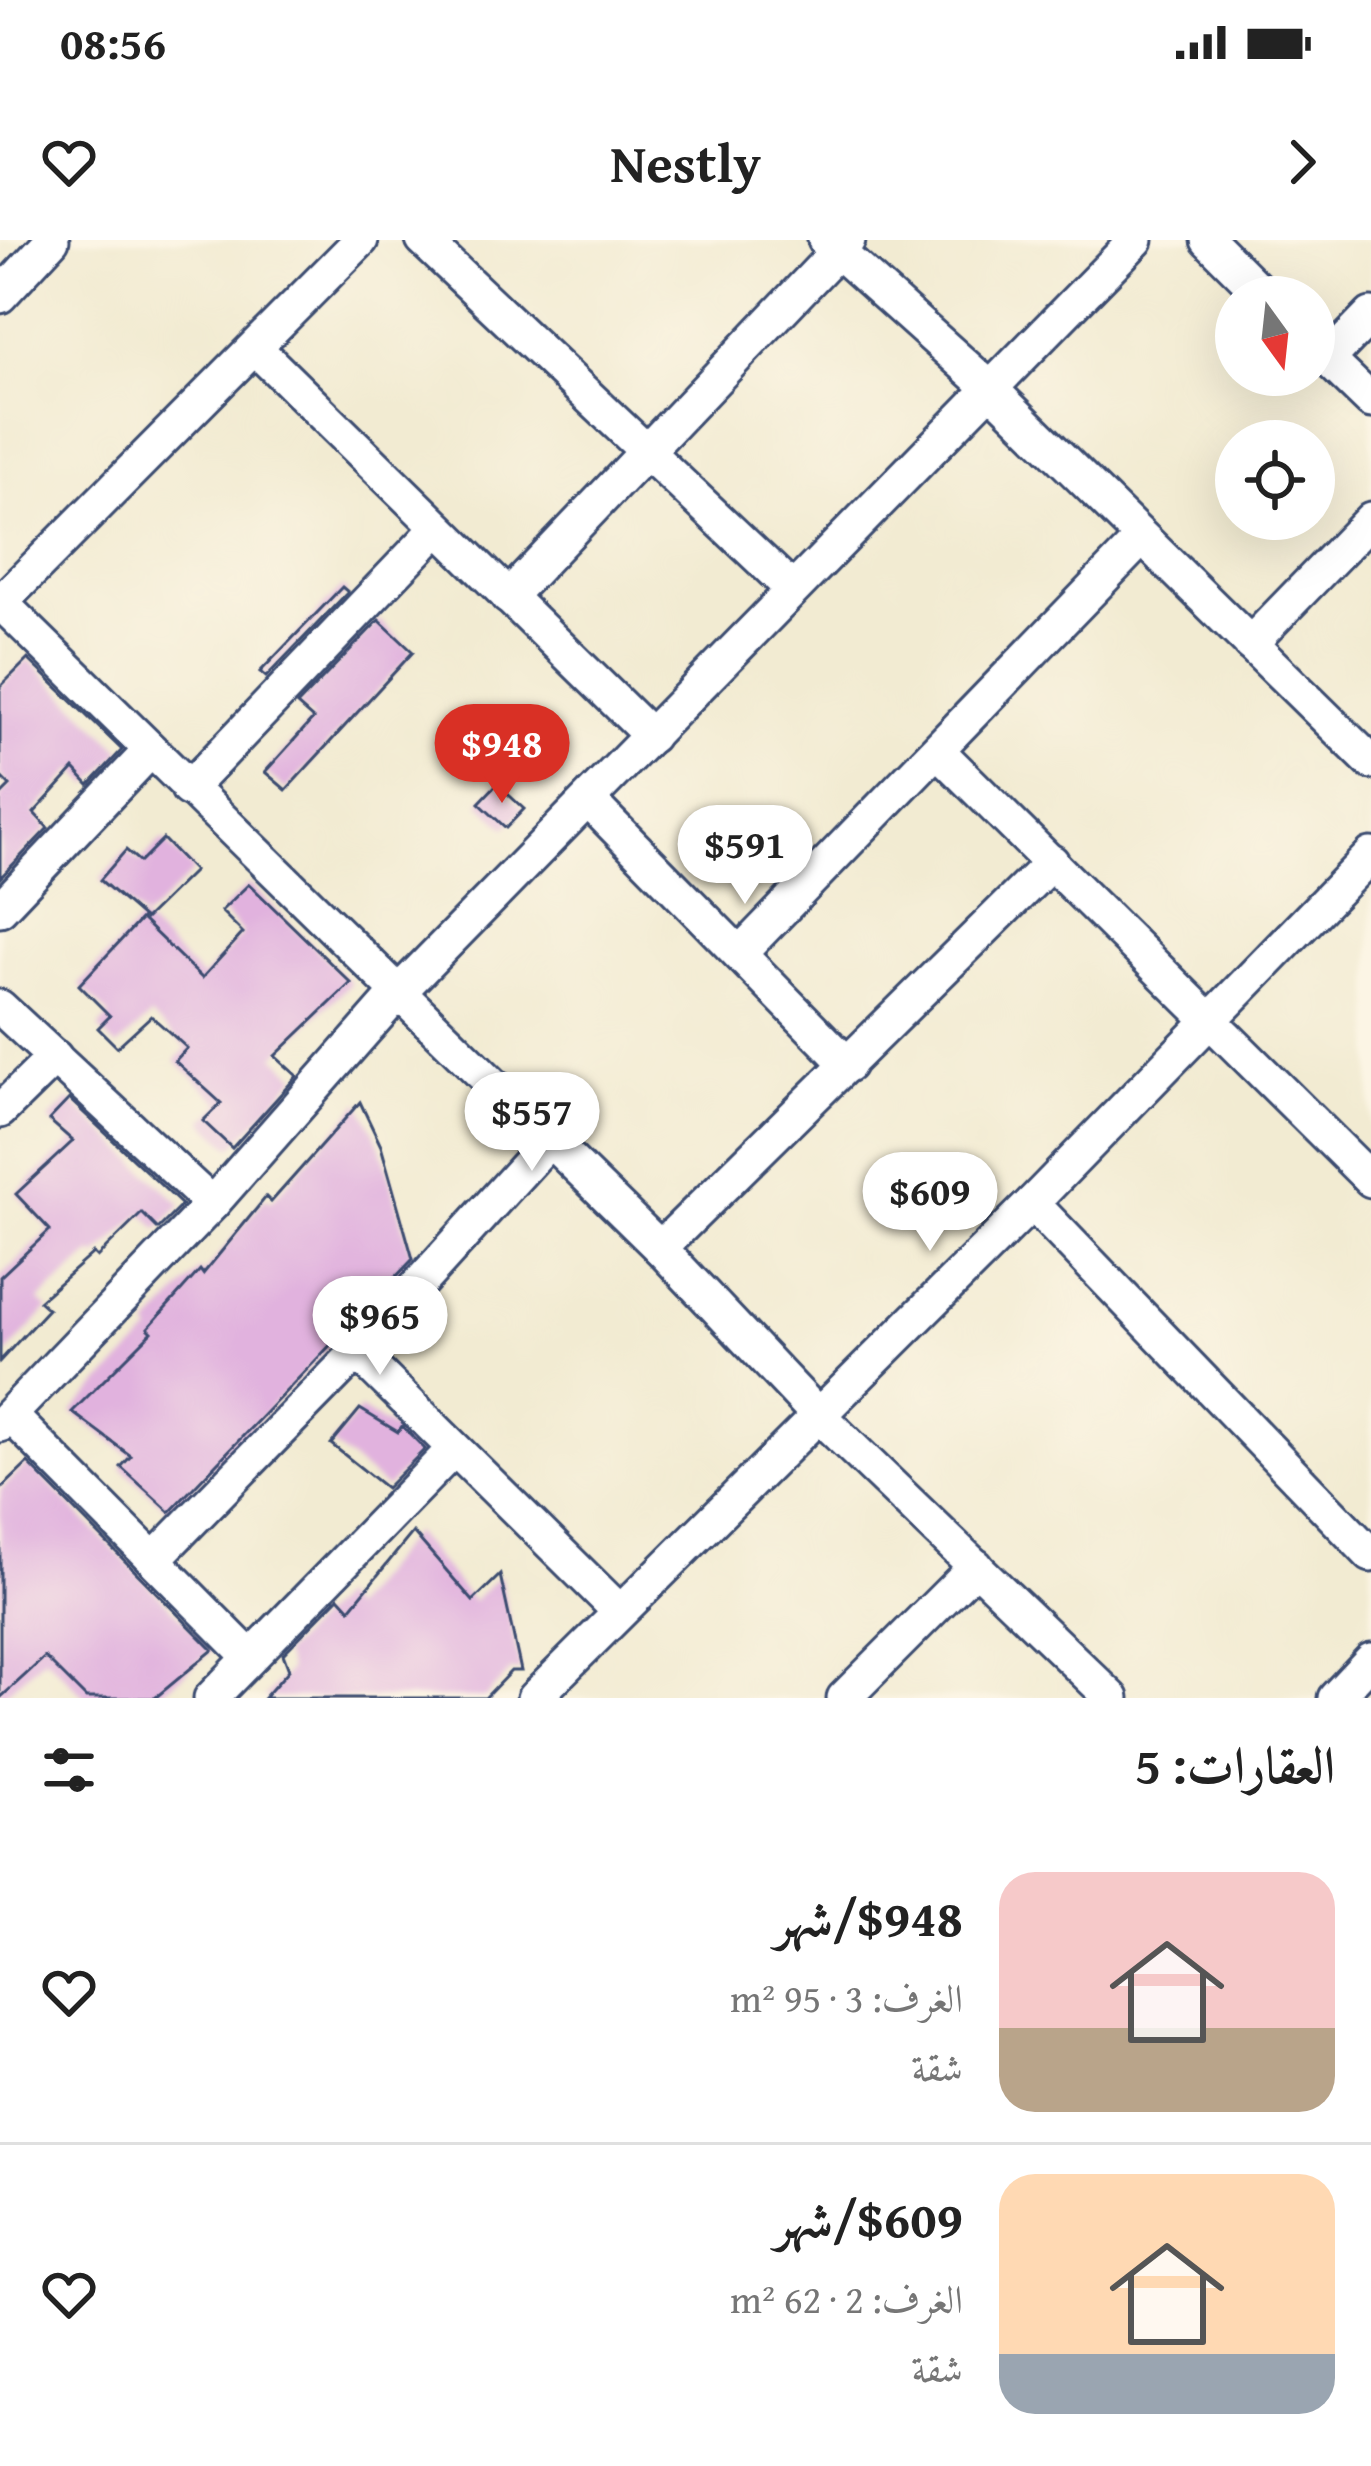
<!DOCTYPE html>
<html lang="ar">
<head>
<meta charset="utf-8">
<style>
	:root { --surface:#fff; --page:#f2f2f2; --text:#222; --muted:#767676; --line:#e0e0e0; --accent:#d93025 }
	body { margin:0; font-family:"Gentium Book Plus",Amiri,serif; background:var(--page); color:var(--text); direction:rtl; height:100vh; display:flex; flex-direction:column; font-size:45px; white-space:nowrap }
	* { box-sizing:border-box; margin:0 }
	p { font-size:39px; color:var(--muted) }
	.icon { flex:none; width:66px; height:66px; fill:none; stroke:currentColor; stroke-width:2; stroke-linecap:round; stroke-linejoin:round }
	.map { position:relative; height:1458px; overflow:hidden; direction:ltr }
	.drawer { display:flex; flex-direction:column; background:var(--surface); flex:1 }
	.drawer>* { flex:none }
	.needle { width:78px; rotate:165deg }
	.fabs { position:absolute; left:1215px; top:36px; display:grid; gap:24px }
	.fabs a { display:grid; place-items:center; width:120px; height:120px; border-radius:50%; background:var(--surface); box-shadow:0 12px 48px #0002; font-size:60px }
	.price { position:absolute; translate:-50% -102px; padding:0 27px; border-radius:42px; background:#fff; color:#222; font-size:39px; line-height:78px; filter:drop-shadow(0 3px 6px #0008) }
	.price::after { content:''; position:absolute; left:50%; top:72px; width:36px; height:27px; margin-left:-18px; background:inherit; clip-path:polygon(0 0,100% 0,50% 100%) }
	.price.current { background:var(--accent); color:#fff }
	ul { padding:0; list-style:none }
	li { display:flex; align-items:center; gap:36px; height:300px; padding:0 36px }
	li+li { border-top:3px solid var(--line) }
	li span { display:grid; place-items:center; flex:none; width:336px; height:240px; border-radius:36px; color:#555 }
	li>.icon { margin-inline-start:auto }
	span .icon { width:144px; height:144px; fill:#fffc; stroke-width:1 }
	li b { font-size:51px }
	h2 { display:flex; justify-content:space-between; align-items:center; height:144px; padding:0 36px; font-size:51px }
	.status { display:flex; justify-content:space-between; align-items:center; height:84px; padding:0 60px; background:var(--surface); direction:ltr }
	.status svg { height:33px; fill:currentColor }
	header { display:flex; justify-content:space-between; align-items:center; height:156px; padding:0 36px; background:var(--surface); font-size:54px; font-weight:800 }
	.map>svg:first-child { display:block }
	.building { fill:#e1b2de }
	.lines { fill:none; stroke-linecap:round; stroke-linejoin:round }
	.minor-casing { stroke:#3b4b6f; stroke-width:39 }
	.minor { stroke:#fff; stroke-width:33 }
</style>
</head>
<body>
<div class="status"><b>08:56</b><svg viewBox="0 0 49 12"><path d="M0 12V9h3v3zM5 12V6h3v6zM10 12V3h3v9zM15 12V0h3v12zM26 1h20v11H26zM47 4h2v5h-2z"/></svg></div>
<header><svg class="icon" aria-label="forward" viewBox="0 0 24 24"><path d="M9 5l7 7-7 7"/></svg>Nestly<svg class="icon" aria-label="heart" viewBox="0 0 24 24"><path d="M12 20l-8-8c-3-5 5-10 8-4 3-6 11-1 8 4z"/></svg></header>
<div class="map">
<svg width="1371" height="1458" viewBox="0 0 1371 1458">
	<rect width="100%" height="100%" fill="#fcf5e5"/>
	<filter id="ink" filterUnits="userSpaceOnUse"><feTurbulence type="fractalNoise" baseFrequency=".00833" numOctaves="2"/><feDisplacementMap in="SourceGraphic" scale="24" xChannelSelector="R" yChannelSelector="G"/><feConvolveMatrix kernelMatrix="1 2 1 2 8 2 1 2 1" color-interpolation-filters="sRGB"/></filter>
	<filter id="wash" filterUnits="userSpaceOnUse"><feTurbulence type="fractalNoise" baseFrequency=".004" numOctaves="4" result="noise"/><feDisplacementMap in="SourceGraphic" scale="48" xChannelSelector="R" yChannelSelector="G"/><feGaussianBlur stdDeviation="2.7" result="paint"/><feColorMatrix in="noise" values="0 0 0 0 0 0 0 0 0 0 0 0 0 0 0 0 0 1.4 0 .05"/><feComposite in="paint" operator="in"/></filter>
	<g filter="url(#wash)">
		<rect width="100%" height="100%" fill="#f2ebd2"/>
		<g id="blocks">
			<g class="building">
				<path d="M 342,347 L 348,352 L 266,437 L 260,432 Z"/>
				<path d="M 379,380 L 413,412 L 286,550 L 265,532 L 313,479 L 297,465 Z"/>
				<path d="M 28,419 L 122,510 L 89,545 L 74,529 L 34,573 L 48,588 L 0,638 L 0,556 L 10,546 L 0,536 L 0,447 Z"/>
				<path d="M 497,544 L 524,569 L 506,588 L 479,563 Z"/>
				<path d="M 163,599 L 194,631 L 145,679 L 100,640 L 126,610 L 140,622 Z"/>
				<path d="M 249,644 L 351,743 L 275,816 L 297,836 L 232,908 L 203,881 L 221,863 L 175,821 L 187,808 L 151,776 L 117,807 L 98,788 L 110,776 L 79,745 L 141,679 L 202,738 L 243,693 L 221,671 Z"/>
				<path d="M 69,859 L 182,965 L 158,989 L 142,973 L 97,1017 L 93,1013 L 39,1061 L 48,1069 L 0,1121 L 0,1037 L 50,990 L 16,954 L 73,901 L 49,880 Z"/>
				<path d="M 360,862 L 381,906 L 413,1019 L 170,1272 L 121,1227 L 131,1216 L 72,1172 L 152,1092 L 148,1088 L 200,1030 L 203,1034 L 266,957 L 271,962 Z"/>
				<path d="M 360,1169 L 398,1192 L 402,1186 L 425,1209 L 386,1248 L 331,1204 Z"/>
				<path d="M 28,1223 L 213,1410 L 155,1458 L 86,1458 L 45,1417 L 0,1458 L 0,1250 Z"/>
				<path d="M 413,1292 L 473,1361 L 500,1335 L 521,1431 L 511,1431 L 485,1458 L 264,1458 L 289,1430 L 283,1414 L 339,1357 L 350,1369 Z"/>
			</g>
		</g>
	</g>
	<g filter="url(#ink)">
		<use href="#blocks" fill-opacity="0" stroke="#3b4b6f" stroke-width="3"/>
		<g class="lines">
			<g class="minor-casing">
				<g id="minor">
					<path d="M 423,0 L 792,349"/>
					<path d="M 825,0 L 990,148 L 1371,522"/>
					<path d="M 1208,0 L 1265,57"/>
					<path d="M 0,56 L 52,0"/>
					<path d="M 1314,106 L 1371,161"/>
					<path d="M 257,110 L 651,496"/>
					<path d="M 1328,119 L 1371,75"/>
					<path d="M 508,357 L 848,0"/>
					<path d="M 0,362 L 660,1008 L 817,1174 L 1112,1458"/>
					<path d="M 0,363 L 361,0"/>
					<path d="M 1250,404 L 1371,279"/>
					<path d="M 938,511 L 1371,940"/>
					<path d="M 188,549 L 437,289"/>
					<path d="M 589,561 L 848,825"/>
					<path d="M 0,669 L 150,511"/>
					<path d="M 741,712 L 1142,298"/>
					<path d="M 0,767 L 212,964"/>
					<path d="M 0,871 L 55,817"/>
					<path d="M 1032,963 L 1371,1315"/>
					<path d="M 660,1008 L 1052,622"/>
					<path d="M 357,1112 L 619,1371"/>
					<path d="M 10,1175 L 250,1417"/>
					<path d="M 0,1185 L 212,964 L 396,755 L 1136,0"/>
					<path d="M 154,1319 L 357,1112 L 548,902"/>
					<path d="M 211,1458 L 454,1209"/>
					<path d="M 534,1458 L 1032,963 L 1371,615"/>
					<path d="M 844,1458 L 976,1326"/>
					<path d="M 1335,1458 L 1371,1420"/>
				</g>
			</g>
			<use href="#minor" class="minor"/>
		</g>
	</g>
</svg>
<div class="fabs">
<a><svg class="needle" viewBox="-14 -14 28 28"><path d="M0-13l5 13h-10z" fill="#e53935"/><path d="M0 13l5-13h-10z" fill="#767676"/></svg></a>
<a><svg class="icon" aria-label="locate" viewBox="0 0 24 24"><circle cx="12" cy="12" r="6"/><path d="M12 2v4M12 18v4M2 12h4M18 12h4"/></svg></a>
</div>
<b class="price current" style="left:502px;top:566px">$948</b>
<b class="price" style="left:745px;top:667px">$591</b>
<b class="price" style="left:532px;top:934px">$557</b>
<b class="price" style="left:930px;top:1014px">$609</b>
<b class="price" style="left:380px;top:1138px">$965</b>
</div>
<section class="drawer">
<h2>العقارات: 5<svg class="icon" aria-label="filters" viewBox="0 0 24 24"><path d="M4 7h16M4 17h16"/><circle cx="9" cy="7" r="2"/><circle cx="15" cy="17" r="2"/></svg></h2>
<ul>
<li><span style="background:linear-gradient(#f6c9c9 65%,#b9a48a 0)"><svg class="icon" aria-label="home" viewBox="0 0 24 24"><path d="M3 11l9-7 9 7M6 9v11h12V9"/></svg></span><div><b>$948/شهر</b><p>الغرف: 3 · 95 m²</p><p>شقة</p></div><svg class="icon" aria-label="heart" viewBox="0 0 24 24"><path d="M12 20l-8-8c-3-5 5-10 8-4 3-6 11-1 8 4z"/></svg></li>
<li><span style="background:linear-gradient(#ffd9b3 75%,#9aa5b1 0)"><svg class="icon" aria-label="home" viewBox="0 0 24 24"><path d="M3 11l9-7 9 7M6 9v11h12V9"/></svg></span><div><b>$609/شهر</b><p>الغرف: 2 · 62 m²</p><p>شقة</p></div><svg class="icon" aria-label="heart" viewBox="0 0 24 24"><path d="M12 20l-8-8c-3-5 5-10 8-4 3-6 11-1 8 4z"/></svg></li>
</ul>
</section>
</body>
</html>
